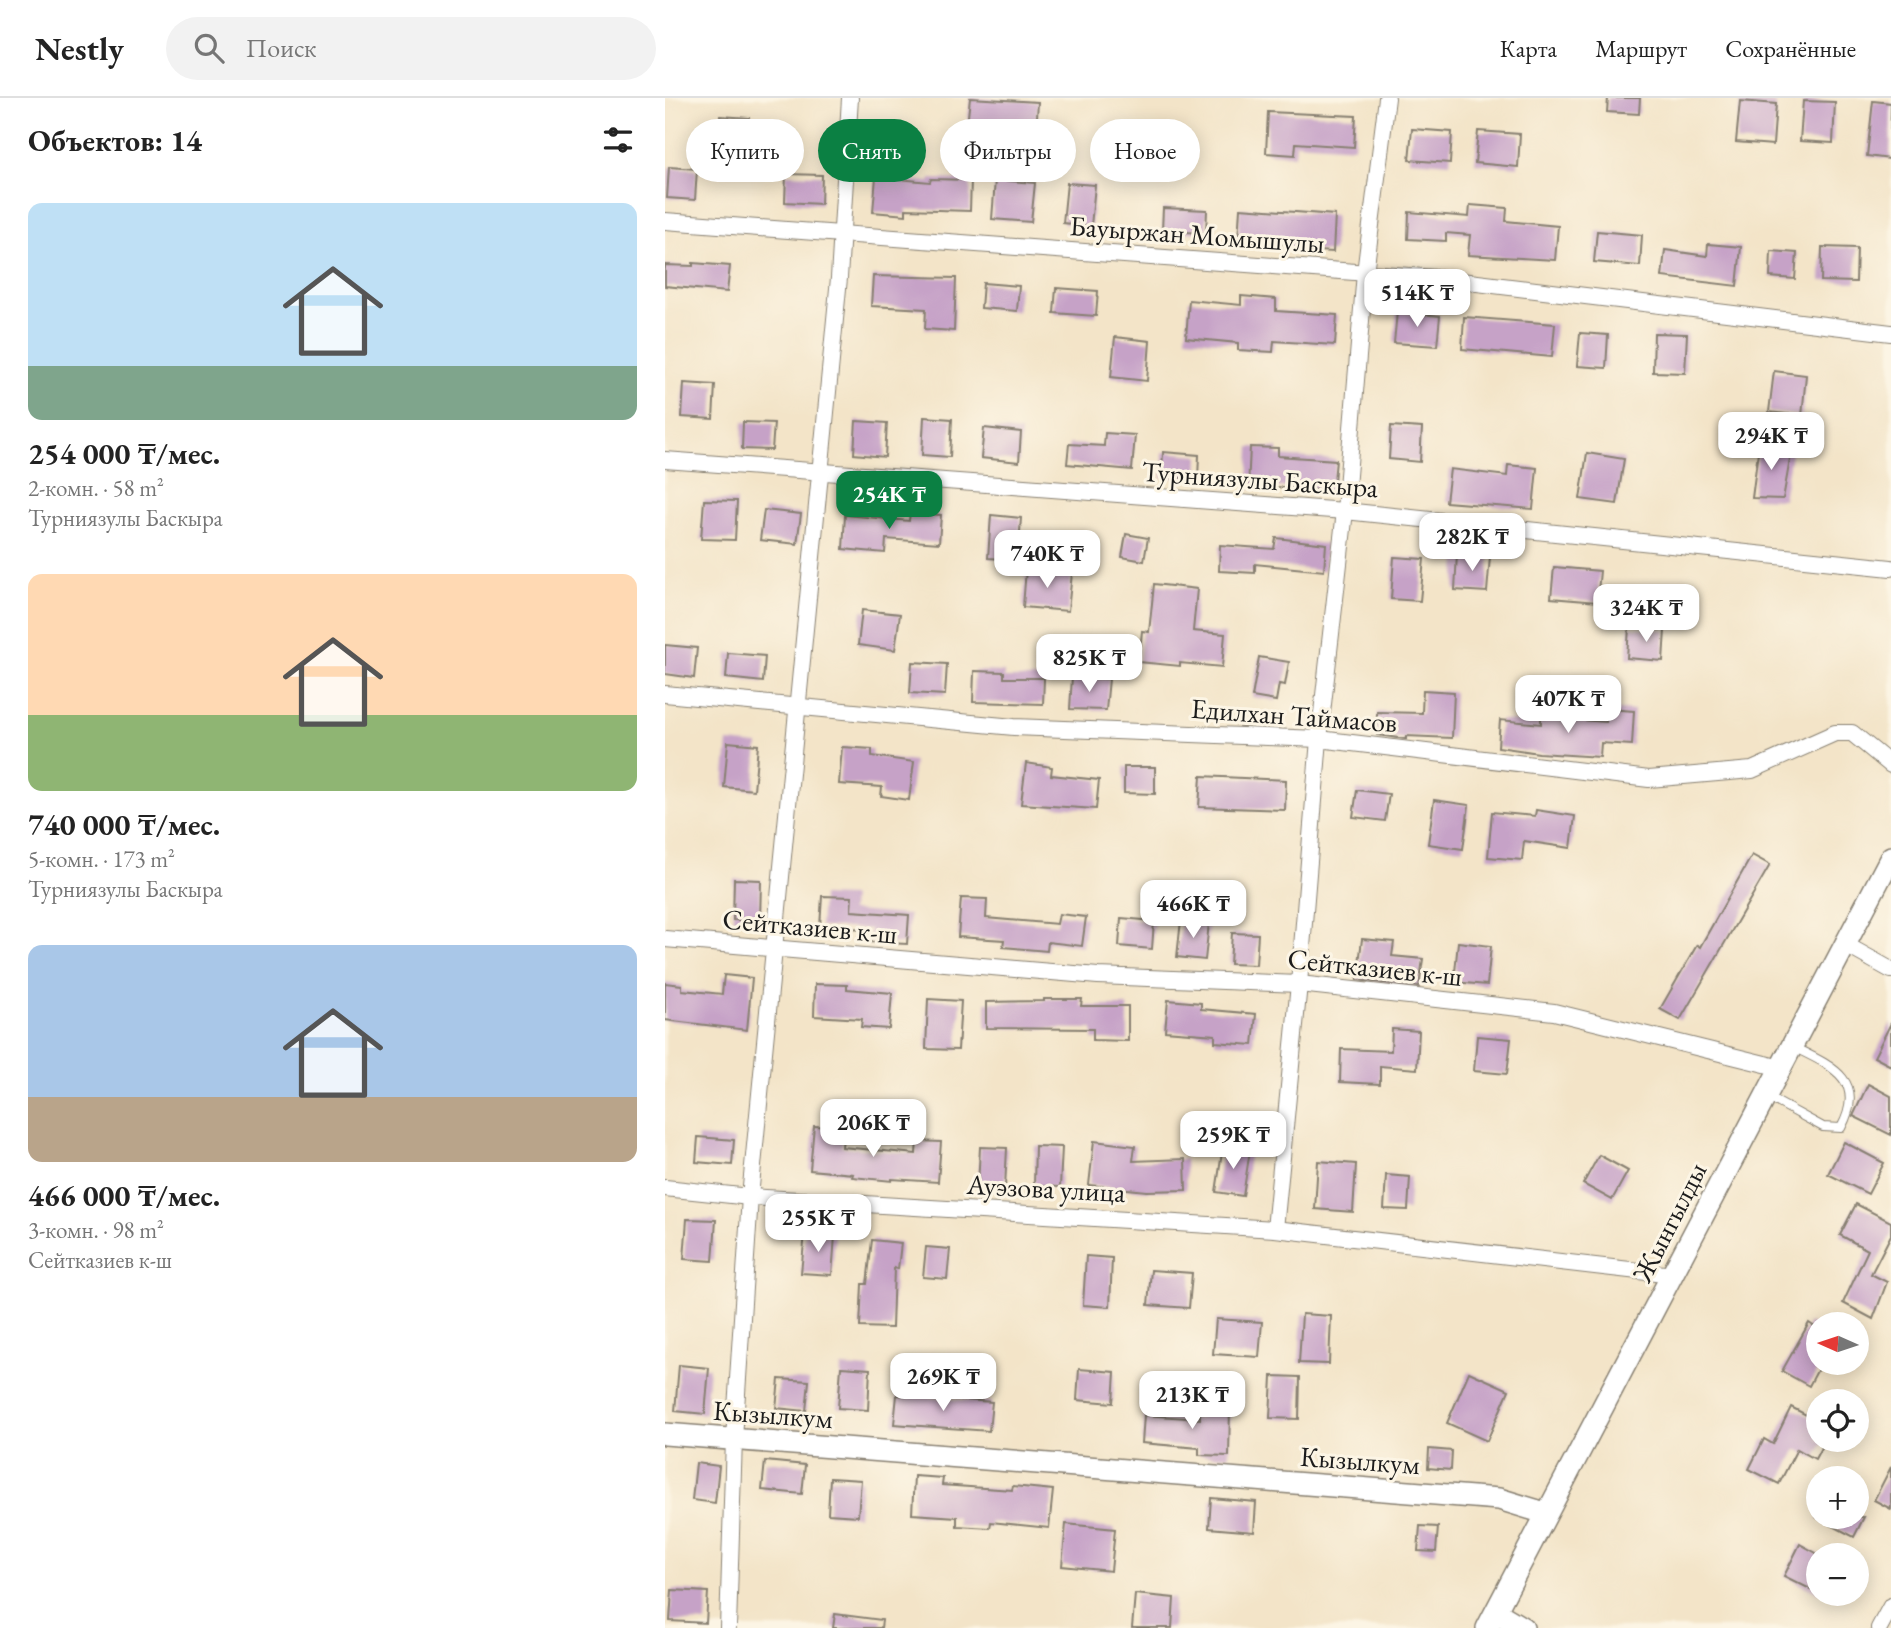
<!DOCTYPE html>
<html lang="ru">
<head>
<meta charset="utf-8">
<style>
	:root { --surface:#fff; --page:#f2f2f2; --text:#222; --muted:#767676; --line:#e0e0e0; --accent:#0b8043 }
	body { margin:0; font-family:"EB Garamond",serif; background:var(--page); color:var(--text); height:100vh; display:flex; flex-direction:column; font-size:26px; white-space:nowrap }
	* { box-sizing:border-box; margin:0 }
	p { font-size:23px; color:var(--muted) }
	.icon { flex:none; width:38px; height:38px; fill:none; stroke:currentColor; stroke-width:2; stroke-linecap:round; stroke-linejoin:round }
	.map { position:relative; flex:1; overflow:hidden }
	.side { display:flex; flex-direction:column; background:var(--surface); width:665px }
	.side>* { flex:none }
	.banner { position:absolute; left:21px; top:21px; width:665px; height:63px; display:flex; gap:14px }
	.needle { width:46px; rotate:273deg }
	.tools { position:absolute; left:1141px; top:1214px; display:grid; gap:14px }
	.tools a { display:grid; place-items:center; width:63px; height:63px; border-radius:50%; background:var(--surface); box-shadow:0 4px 18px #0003; font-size:35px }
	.price { position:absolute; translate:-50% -60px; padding:0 16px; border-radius:14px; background:#fff; color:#222; font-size:23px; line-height:46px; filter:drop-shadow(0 2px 4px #0008) }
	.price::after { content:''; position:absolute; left:50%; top:42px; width:21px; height:16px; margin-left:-10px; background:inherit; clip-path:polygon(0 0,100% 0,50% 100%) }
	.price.current { background:var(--accent); color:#fff }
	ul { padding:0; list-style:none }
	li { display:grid; align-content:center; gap:14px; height:371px; padding:0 28px }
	li span { display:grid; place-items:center; height:217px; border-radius:14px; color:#555 }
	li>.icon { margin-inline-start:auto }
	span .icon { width:126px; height:126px; fill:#fffc; stroke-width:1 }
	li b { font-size:30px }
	h2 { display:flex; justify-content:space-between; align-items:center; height:84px; padding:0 28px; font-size:30px }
	.chip { padding:0 24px; border-radius:32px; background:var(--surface); box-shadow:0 4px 18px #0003; font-size:24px; line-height:63px }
	.chip.current { background:var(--accent); color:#fff }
	header { display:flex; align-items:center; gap:42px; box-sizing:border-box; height:98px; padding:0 35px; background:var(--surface); border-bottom:2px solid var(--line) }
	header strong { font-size:33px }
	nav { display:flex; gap:38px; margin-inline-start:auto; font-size:24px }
	.search { width:490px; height:63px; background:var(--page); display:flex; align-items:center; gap:18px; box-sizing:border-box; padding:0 24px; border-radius:38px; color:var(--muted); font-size:26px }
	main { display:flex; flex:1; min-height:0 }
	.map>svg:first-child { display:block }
	.building { fill:#c6a2c7 }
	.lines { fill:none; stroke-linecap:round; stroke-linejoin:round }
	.service-casing { stroke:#888072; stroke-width:10 }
	.minor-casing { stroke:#888072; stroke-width:18 }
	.tertiary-casing { stroke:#888072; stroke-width:24 }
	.service { stroke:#fff; stroke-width:8 }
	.minor { stroke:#fff; stroke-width:16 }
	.tertiary { stroke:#fff; stroke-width:21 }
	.labels { text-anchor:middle; stroke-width:6; stroke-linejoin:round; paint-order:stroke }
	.street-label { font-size:28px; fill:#1c1c1c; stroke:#fcf5e5 }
</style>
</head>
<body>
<header>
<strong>Nestly</strong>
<div class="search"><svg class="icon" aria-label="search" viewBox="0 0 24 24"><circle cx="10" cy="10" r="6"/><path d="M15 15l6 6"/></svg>Поиск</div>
<nav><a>Карта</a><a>Маршрут</a><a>Сохранённые</a></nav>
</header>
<main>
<section class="side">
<h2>Объектов: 14<svg class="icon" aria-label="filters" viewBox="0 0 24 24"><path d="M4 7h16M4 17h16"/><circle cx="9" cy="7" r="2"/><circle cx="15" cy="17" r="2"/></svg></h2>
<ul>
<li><span style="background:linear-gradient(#bfe0f5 75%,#7fa58c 0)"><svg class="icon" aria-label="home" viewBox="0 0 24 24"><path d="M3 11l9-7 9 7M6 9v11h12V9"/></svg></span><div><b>254 000 ₸/мес.</b><p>2-комн. · 58 m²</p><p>Турниязулы Баскыра</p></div></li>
<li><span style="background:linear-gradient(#ffd9b3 65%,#8fb573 0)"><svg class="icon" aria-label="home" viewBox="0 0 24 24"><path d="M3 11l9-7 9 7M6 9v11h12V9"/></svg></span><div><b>740 000 ₸/мес.</b><p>5-комн. · 173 m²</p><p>Турниязулы Баскыра</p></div></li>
<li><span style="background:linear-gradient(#a9c7e8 70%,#b9a48a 0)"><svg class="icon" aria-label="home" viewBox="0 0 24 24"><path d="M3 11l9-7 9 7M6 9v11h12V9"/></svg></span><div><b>466 000 ₸/мес.</b><p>3-комн. · 98 m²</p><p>Сейтказиев к-ш</p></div></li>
</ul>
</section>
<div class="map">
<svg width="1226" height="1530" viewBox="0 0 1226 1530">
	<rect width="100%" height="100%" fill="#fcf5e5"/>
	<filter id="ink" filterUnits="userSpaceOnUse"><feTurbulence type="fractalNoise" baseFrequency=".0143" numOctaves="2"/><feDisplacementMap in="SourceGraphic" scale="14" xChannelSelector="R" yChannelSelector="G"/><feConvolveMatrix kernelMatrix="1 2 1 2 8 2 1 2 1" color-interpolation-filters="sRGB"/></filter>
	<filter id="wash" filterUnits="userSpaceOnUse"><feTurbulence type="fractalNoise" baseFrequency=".00686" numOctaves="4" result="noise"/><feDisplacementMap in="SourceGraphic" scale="28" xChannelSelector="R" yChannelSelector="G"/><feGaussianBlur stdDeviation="1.57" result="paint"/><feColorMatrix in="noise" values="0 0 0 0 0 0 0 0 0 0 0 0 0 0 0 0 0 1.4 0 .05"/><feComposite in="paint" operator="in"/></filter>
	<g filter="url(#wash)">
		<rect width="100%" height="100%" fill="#f3e4c8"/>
		<g id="blocks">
			<g class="building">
				<path d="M 305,0 L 373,4 L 371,34 L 302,28 Z"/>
				<path d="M 943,0 L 975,0 L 974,16 L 942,14 Z"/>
				<path d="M 1075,3 L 1111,6 L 1108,47 L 1071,44 Z"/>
				<path d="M 1138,3 L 1170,4 L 1168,45 L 1135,43 Z"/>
				<path d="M 1208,3 L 1226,5 L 1225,61 L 1202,58 Z"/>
				<path d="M 603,14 L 691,18 L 689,49 L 631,45 L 630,57 L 601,55 Z"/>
				<path d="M 55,18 L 84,20 L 82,58 L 52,56 Z"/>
				<path d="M 747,31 L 787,34 L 785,65 L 744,62 Z"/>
				<path d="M 813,33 L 855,36 L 853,69 L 810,65 Z"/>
				<path d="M 451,47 L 483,49 L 481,84 L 448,82 Z"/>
				<path d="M 4,69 L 32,71 L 30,102 L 2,100 Z"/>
				<path d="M 121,76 L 157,77 L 156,106 L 120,104 Z"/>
				<path d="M 211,79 L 265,84 L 266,81 L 306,82 L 305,113 L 241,111 L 241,117 L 208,114 Z"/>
				<path d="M 330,82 L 370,85 L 366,124 L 327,121 Z"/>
				<path d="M 402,85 L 430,87 L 426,128 L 398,125 Z"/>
				<path d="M 805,107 L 842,110 L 841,123 L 893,128 L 890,162 L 803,157 L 805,137 L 781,135 L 781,143 L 743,141 L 744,114 L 804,119 Z"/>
				<path d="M 498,110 L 542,112 L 541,135 L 497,133 Z"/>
				<path d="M 575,110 L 670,117 L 668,154 L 620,151 L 620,146 L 573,143 Z"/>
				<path d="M 932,133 L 977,137 L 975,168 L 929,164 Z"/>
				<path d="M 1043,146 L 1076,149 L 1072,188 L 997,179 L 1000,152 L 1042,158 Z"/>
				<path d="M 1157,149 L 1192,150 L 1191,184 L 1156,183 Z"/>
				<path d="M 1106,153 L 1132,155 L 1130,181 L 1105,179 Z"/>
				<path d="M 28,165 L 65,168 L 62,194 L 0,188 L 0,167 L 28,168 Z"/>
				<path d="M 208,178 L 291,180 L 289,233 L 260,231 L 261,211 L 206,208 Z"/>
				<path d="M 318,185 L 354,188 L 352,213 L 316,210 Z"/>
				<path d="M 391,190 L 433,193 L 431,218 L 389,215 Z"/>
				<path d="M 576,198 L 611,201 L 611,213 L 672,217 L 670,247 L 609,243 L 608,254 L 573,252 L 573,245 L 521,240 L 524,202 L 576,207 Z"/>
				<path d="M 732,214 L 775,218 L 772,248 L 729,245 Z"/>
				<path d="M 799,219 L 890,226 L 887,259 L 797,251 Z"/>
				<path d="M 915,235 L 943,237 L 941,270 L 912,268 Z"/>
				<path d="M 989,235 L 1022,236 L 1020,275 L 988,274 Z"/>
				<path d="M 450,239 L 485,243 L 482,283 L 446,279 Z"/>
				<path d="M 1109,273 L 1141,277 L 1137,318 L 1104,314 Z"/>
				<path d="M 19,285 L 50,287 L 48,321 L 17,319 Z"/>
				<path d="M 259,319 L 287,321 L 285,359 L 257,357 Z"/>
				<path d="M 191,323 L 222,325 L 220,359 L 189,356 Z"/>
				<path d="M 78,324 L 109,325 L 107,352 L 77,351 Z"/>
				<path d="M 726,328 L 757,330 L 755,364 L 724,361 Z"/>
				<path d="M 319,330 L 356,334 L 354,364 L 316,360 Z"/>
				<path d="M 440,335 L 470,337 L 467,372 L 402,366 L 404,346 L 439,348 Z"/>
				<path d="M 1094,346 L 1127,350 L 1118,401 L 1087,400 Z"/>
				<path d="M 585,349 L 613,350 L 613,358 L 671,362 L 668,393 L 611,389 L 611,392 L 583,390 Z"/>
				<path d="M 498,354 L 534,357 L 533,381 L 497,379 Z"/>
				<path d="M 922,355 L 959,361 L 952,406 L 915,401 Z"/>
				<path d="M 843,367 L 872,370 L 868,411 L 781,404 L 785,371 L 842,378 Z"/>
				<path d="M 39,402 L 72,403 L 70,442 L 36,441 Z"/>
				<path d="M 99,412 L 136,416 L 132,446 L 95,442 Z"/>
				<path d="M 245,415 L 276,417 L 274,445 L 221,441 L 220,455 L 178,451 L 180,417 L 244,423 Z"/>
				<path d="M 326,417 L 356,420 L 353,462 L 323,460 Z"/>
				<path d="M 461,436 L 483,440 L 479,463 L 457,459 Z"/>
				<path d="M 611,440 L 661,446 L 659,473 L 590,466 L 590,475 L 554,473 L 555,447 L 609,451 Z"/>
				<path d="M 792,456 L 825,459 L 822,494 L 790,492 Z"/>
				<path d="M 729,459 L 759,461 L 755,503 L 726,501 Z"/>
				<path d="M 889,469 L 935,473 L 932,504 L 886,500 Z"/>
				<path d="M 361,471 L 407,475 L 403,513 L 358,509 Z"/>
				<path d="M 489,486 L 532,491 L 528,533 L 560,536 L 557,569 L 515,565 L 515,568 L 474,564 L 477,533 L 484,534 Z"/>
				<path d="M 197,512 L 235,516 L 230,552 L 193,547 Z"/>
				<path d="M 964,529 L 1000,532 L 998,563 L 962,560 Z"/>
				<path d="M 0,547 L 32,550 L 29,580 L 0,576 Z"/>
				<path d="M 63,555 L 100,558 L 98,584 L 61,580 Z"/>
				<path d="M 594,559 L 624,564 L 620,587 L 614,586 L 611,603 L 587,599 Z"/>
				<path d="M 247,564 L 282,566 L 280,597 L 245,595 Z"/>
				<path d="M 309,573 L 339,574 L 339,580 L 379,580 L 378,606 L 308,604 Z"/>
				<path d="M 407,579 L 444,581 L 441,612 L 405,611 Z"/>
				<path d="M 758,592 L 789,594 L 787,640 L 741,638 L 741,641 L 712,637 L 712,614 L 757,615 Z"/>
				<path d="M 942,611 L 969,613 L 967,647 L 936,645 L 935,659 L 874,655 L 833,649 L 835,622 L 876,626 L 876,619 L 941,624 Z"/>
				<path d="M 63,644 L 93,647 L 89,692 L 59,689 Z"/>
				<path d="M 177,649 L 207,651 L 207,658 L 249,664 L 244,702 L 216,698 L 217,689 L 174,686 Z"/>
				<path d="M 361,665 L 387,669 L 386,677 L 434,682 L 431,711 L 356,706 Z"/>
				<path d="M 459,669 L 490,669 L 490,696 L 459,695 Z"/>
				<path d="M 536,678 L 621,682 L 620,712 L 534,709 Z"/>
				<path d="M 692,692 L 724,696 L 720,723 L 688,719 Z"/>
				<path d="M 769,702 L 804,707 L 798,751 L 763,746 Z"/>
				<path d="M 871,712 L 910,718 L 906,750 L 859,743 L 857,762 L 823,759 L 827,714 L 870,718 Z"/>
				<path d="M 1087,757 L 1105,767 L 1015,922 L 995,911 L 1032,847 L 1035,849 Z"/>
				<path d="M 69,781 L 96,782 L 95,823 L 68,822 Z"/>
				<path d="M 157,798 L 187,799 L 186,813 L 244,817 L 242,846 L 204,844 L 205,831 L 155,829 Z"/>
				<path d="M 296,800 L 322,801 L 321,820 L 392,826 L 394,816 L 421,819 L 417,848 L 383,844 L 382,853 L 338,849 L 339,842 L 293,839 Z"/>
				<path d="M 456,820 L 489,823 L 487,851 L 454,848 Z"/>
				<path d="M 516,822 L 544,825 L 540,862 L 512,859 Z"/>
				<path d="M 567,835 L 593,836 L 591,867 L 565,866 Z"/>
				<path d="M 697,841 L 729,844 L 727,858 L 758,861 L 754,889 L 692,882 Z"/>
				<path d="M 793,844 L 826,848 L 822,887 L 789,884 Z"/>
				<path d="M 59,877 L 87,880 L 82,932 L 0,922 L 0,885 L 17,887 L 17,892 L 57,896 Z"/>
				<path d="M 150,886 L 182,887 L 182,891 L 227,895 L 224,931 L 196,929 L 197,921 L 149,918 Z"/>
				<path d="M 263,901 L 296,903 L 293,952 L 261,951 Z"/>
				<path d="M 379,901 L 417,901 L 416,908 L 463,908 L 463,943 L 428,942 L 428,931 L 321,930 L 321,904 L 379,903 Z"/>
				<path d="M 503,902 L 536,905 L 536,911 L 591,916 L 588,947 L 550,944 L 550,937 L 500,933 Z"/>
				<path d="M 1226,925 L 1226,968 L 1209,959 Z"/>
				<path d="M 727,931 L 754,933 L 752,971 L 715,968 L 715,986 L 675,984 L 676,951 L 726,953 Z"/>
				<path d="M 812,938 L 846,941 L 842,976 L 809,973 Z"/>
				<path d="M 1203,986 L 1226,998 L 1226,1037 L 1188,1018 Z"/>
				<path d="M 149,1028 L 179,1030 L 177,1049 L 251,1056 L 252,1043 L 276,1044 L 273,1084 L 227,1081 L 227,1083 L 187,1079 L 188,1076 L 145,1072 Z"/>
				<path d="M 33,1039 L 69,1042 L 67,1067 L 31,1064 Z"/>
				<path d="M 429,1043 L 470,1048 L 468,1063 L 520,1061 L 521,1092 L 482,1093 L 424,1087 Z"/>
				<path d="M 1179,1044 L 1219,1065 L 1203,1096 L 1163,1076 Z"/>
				<path d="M 370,1048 L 397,1049 L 395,1089 L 369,1088 Z"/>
				<path d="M 558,1048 L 585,1052 L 578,1098 L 551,1094 Z"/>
				<path d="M 315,1049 L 342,1050 L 340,1090 L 313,1089 Z"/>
				<path d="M 934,1057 L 963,1073 L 947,1102 L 918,1086 Z"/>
				<path d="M 653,1063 L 691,1066 L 688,1114 L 650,1111 Z"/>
				<path d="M 721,1077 L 745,1079 L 743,1112 L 719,1111 Z"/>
				<path d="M 1191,1106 L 1226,1124 L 1226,1137 L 1206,1176 L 1222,1184 L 1208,1221 L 1178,1205 L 1203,1152 L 1175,1137 Z"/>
				<path d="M 22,1121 L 51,1122 L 48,1163 L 19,1161 Z"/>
				<path d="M 140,1135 L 170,1138 L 167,1177 L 136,1175 Z"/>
				<path d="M 207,1142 L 236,1145 L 233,1171 L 229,1170 L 227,1230 L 195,1229 L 197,1186 L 202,1186 Z"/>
				<path d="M 261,1149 L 285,1151 L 282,1181 L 258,1179 Z"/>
				<path d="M 421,1158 L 447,1160 L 445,1209 L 418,1207 Z"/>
				<path d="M 486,1172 L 527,1175 L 524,1210 L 483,1207 Z"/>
				<path d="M 637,1216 L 666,1218 L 664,1266 L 634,1265 Z"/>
				<path d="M 551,1221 L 597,1224 L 594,1259 L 548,1256 Z"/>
				<path d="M 1144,1225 L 1153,1231 L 1153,1271 L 1144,1288 L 1117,1273 Z"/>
				<path d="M 14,1267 L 44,1270 L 40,1316 L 10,1313 Z"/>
				<path d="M 176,1269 L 205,1271 L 203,1312 L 173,1310 Z"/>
				<path d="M 414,1271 L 450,1274 L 448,1305 L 412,1302 Z"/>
				<path d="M 804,1274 L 844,1292 L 822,1343 L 782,1325 Z"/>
				<path d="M 607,1278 L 635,1279 L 634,1321 L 605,1320 Z"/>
				<path d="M 114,1281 L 144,1283 L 141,1313 L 111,1310 Z"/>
				<path d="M 232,1297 L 327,1304 L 324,1333 L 229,1326 Z"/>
				<path d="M 535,1307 L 565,1308 L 564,1358 L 534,1357 L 534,1350 L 477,1345 L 479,1317 L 535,1321 Z"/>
				<path d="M 1126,1309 L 1153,1323 L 1153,1342 L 1160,1342 L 1150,1361 L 1132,1351 L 1114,1386 L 1084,1371 L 1099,1341 L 1108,1346 Z"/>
				<path d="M 764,1351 L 787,1353 L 786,1372 L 763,1370 Z"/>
				<path d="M 100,1363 L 140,1367 L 137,1396 L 97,1392 Z"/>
				<path d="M 31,1365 L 54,1368 L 50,1405 L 27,1402 Z"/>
				<path d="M 1226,1369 L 1226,1411 L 1209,1402 Z"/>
				<path d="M 249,1378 L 278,1380 L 277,1387 L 347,1392 L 348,1388 L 388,1392 L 384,1430 L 326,1424 L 325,1430 L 292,1428 L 292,1419 L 247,1416 Z"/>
				<path d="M 165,1380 L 196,1382 L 193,1418 L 163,1416 Z"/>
				<path d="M 546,1400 L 591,1404 L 589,1434 L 544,1430 Z"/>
				<path d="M 1151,1419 L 1199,1419 L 1189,1439 Z"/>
				<path d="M 401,1426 L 450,1431 L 446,1473 L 397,1468 Z"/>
				<path d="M 755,1428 L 773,1429 L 771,1454 L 753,1453 Z"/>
				<path d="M 1135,1446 L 1153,1456 L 1153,1495 L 1119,1478 Z"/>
				<path d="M 7,1492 L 43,1494 L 41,1525 L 5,1523 Z"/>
				<path d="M 470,1496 L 509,1500 L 507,1530 L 467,1530 Z"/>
				<path d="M 170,1516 L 217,1522 L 216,1530 L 168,1530 Z"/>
			</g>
		</g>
	</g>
	<g filter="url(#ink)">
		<use href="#blocks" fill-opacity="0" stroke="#888072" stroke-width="2"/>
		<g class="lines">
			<g class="service-casing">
				<path id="service" d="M 1101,998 L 1158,1029 L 1176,1030 C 1202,982 1167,968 1128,949"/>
			</g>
			<g class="minor-casing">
				<g id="minor">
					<path d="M 0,123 L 771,180 L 1226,235"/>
					<path d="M 0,362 L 680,413 L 1226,470"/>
					<path d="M 0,596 L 349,629 L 654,641 L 984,681 L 1087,672 L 1170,635 L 1187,635 L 1226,667"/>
					<path d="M 0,841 L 433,878 L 634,886 L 889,914 L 1116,970"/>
					<path d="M 1181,847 L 1226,872"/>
					<path d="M 0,1090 L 85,1099 L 610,1131 L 1008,1177"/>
					<path d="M 610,1131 L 634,886 L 654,641 L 680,413 L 700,175 L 722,0"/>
					<path d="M 63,1530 L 69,1341 L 85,1099 L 174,180 L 185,0"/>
					<path d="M 1214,1530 L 1226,1508"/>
				</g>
			</g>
			<g class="tertiary-casing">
				<g id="tertiary">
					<path d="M 0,1336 L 834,1401 L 880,1415"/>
					<path d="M 831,1514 L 858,1530"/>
					<path d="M 822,1530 L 1226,759"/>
				</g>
			</g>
			<use href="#service" class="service"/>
			<use href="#minor" class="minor"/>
			<use href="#tertiary" class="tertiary"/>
		</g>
	</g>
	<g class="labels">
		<g class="street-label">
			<text transform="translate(532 136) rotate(4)" y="10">Бауыржан Момышулы</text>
			<text transform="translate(595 381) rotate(4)" y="10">Турниязулы Баскыра</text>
			<text transform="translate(629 617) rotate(4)" y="10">Едилхан Таймасов</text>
			<text transform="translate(145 828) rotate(5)" y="10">Сейтказиев к-ш</text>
			<text transform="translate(710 869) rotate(6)" y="10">Сейтказиев к-ш</text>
			<text transform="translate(381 1090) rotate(3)" y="10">Ауэзова улица</text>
			<text transform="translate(1004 1124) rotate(-63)" y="10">Жынгылды</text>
			<text transform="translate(108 1316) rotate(4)" y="10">Кызылкум</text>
			<text transform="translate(695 1362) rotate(4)" y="10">Кызылкум</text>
		</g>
	</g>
</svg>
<div class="tools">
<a><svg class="needle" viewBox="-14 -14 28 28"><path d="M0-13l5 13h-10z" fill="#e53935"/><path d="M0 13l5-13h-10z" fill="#767676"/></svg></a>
<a><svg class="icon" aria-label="locate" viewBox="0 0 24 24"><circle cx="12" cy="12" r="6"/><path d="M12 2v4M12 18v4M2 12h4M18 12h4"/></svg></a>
<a>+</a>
<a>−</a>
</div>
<b class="price" style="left:752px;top:231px">514K ₸</b>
<b class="price" style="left:1106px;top:374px">294K ₸</b>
<b class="price current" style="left:224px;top:433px">254K ₸</b>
<b class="price" style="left:807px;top:475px">282K ₸</b>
<b class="price" style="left:382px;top:492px">740K ₸</b>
<b class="price" style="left:981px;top:546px">324K ₸</b>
<b class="price" style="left:424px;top:596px">825K ₸</b>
<b class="price" style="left:903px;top:637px">407K ₸</b>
<b class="price" style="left:528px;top:842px">466K ₸</b>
<b class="price" style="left:208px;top:1061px">206K ₸</b>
<b class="price" style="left:568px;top:1073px">259K ₸</b>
<b class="price" style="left:153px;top:1156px">255K ₸</b>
<b class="price" style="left:278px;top:1315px">269K ₸</b>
<b class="price" style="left:527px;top:1333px">213K ₸</b>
<div class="banner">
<a class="chip">Купить</a>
<a class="chip current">Снять</a>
<a class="chip">Фильтры</a>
<a class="chip">Новое</a>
</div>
</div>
</main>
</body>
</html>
